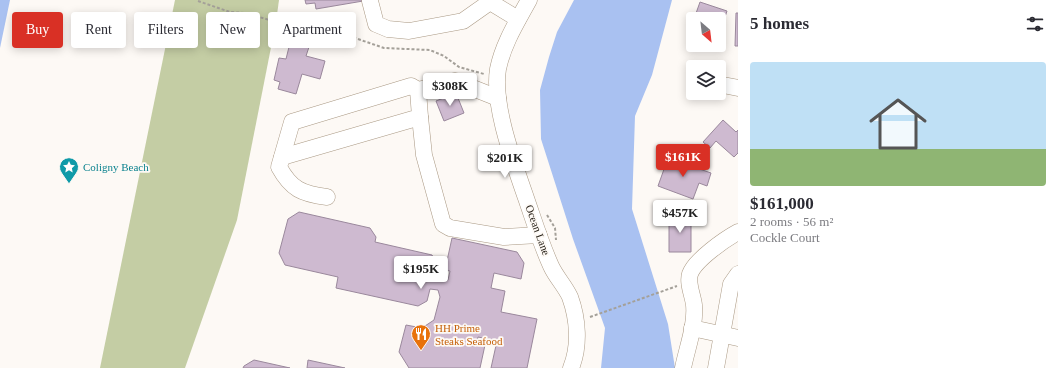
<!DOCTYPE html>
<html lang="en">
<head>
<meta charset="utf-8">
<style>
	:root { --surface:#fff; --page:#f2f2f3; --text:#2b2b33; --muted:#7c7c81; --line:#e1e1e2; --accent:#d93025 }
	body { margin:0; font-family:"Times New Roman",serif; background:var(--page); color:var(--text); height:100vh; display:flex; flex-direction:column; font-size:15px; white-space:nowrap }
	* { box-sizing:border-box; margin:0 }
	p { font-size:13px; color:var(--muted) }
	.icon { flex:none; width:22px; height:22px; fill:none; stroke:currentColor; stroke-width:2; stroke-linecap:round; stroke-linejoin:round }
	.map { position:relative; flex:1; overflow:hidden }
	.sheet { display:flex; flex-direction:column; background:var(--surface); width:320px }
	.sheet>* { flex:none }
	.guide { position:absolute; left:12px; top:12px; width:380px; height:36px; display:flex; gap:8px }
	.needle { width:26px; rotate:152deg }
	.buttons { position:absolute; left:686px; top:12px; display:grid; gap:8px }
	.buttons a { display:grid; place-items:center; width:40px; height:40px; border-radius:4px; background:var(--surface); box-shadow:0 2px 10px #0003; font-size:20px }
	.price { position:absolute; translate:-50% -34px; padding:0 9px; border-radius:4px; background:#fff; color:#222; font-size:13px; line-height:26px; filter:drop-shadow(0 1px 2px #0008) }
	.price::after { content:''; position:absolute; left:50%; top:24px; width:12px; height:9px; margin-left:-6px; background:inherit; clip-path:polygon(0 0,100% 0,50% 100%) }
	.price.current { background:var(--accent); color:#fff }
	ul { padding:0; list-style:none }
	li { display:grid; align-content:center; gap:8px; height:212px; padding:0 12px }
	li+li { border-top:1px solid var(--line) }
	li span { display:grid; place-items:center; height:124px; border-radius:4px; color:#555 }
	li>.icon { margin-inline-start:auto }
	span .icon { width:72px; height:72px; fill:#fffc; stroke-width:1 }
	li b { font-size:17px }
	h2 { display:flex; justify-content:space-between; align-items:center; height:48px; padding:0 12px; font-size:17px }
	.tag { padding:0 14px; border-radius:4px; background:var(--surface); box-shadow:0 2px 10px #0003; font-size:14px; line-height:36px }
	.tag.current { background:var(--accent); color:#fff }
	main { display:flex; flex:1; min-height:0 }
	.map>svg:first-child { display:block }
	.green { fill:#c4cda4 }
	.water { fill:#a9c1f1 }
	.building { fill:#cebad0; stroke:#9a889c }
	.lines { fill:none; stroke-linecap:round; stroke-linejoin:round }
	.minor-casing { stroke:#aa9984; stroke-width:17 }
	.path { stroke:#a4a099; stroke-width:2; stroke-dasharray:3 2; stroke-linecap:butt }
	.minor { stroke:#fff; stroke-width:16 }
	.labels { text-anchor:middle; stroke-width:3.5; stroke-linejoin:round; paint-order:stroke }
	.culture-label { font-size:11px; fill:#0d838f; stroke:#fdf9f5; text-anchor:start }
	.street-label { font-size:11px; fill:#221c13; stroke:#fdf9f5 }
	.food-label { font-size:11px; fill:#c56008; stroke:#fdf9f5; text-anchor:start }
</style>
</head>
<body>
<main>
<div class="map">
<svg width="738" height="368" viewBox="0 0 738 368">
	<rect width="100%" height="100%" fill="#fdf9f5"/>
	<path class="green" d="M 175,0 L 279,0 L 276,22 L 237,220 L 185,368 L 100,368 Z"/>
	<g class="water">
		<path d="M 0,0 L 10,0 L 0,48 Z"/>
		<path d="M 574,0 L 672,0 L 652,75 L 635,116 L 632,209 L 668,324 L 675,368 L 601,368 L 605,328 L 573,239 L 541,139 L 540,90 L 549,57 L 557,32 Z"/>
	</g>
	<g class="building">
		<path d="M 305,0 L 369,0 L 316,9 L 315,3 L 306,4 Z"/>
		<path d="M 700,2 L 727,11 L 719,35 L 719,19 L 694,19 Z"/>
		<path d="M 736,13 L 738,13 L 738,46 L 735,46 Z"/>
		<path d="M 291,39 L 310,44 L 306,56 L 325,61 L 320,79 L 302,74 L 296,94 L 278,89 L 280,82 L 274,80 L 279,58 L 286,59 Z"/>
		<path d="M 456,93 L 464,113 L 444,121 L 436,101 Z"/>
		<path d="M 723,120 L 736,132 L 738,130 L 738,153 L 734,157 L 716,141 L 710,148 L 703,142 Z"/>
		<path d="M 668,158 L 711,173 L 707,186 L 699,183 L 693,199 L 658,186 Z"/>
		<path d="M 299,212 L 370,228 L 376,237 L 375,242 L 432,255 L 436,263 L 433,277 L 448,280 L 450,271 L 445,270 L 452,238 L 517,252 L 524,263 L 521,279 L 494,273 L 491,288 L 505,291 L 501,312 L 537,319 L 527,368 L 491,368 L 497,341 L 478,337 L 477,342 L 485,345 L 480,368 L 409,368 L 399,352 L 406,325 L 422,328 L 434,320 L 440,297 L 438,290 L 430,289 L 427,301 L 418,306 L 336,288 L 338,277 L 285,265 L 279,253 L 288,219 Z"/>
		<path d="M 691,215 L 691,252 L 669,252 L 669,216 Z"/>
		<path d="M 254,360 L 290,368 L 243,368 L 244,366 Z"/>
		<path d="M 308,360 L 345,368 L 307,368 Z"/>
	</g>
	<g class="lines">
		<g class="minor-casing">
			<g id="minor">
				<path d="M 529,0 C 517,22 503,44 498,69 C 492,105 514,163 526,198 C 534,221 541,244 551,266 C 556,277 565,286 570,297 C 578,319 580,346 571,368"/>
				<path d="M 370,1 L 376,24 L 388,29 L 409,31 L 463,21 L 490,2 L 518,19"/>
				<path d="M 723,85 L 738,88"/>
				<path d="M 420,117 L 424,155 L 443,224 L 450,228 L 504,237 L 539,235"/>
				<path d="M 282,157 L 420,117 L 418,90"/>
				<path d="M 327,197 C 302,194 291,189 279,167 L 292,122 L 411,86 L 418,90 L 455,81 L 498,98"/>
				<path d="M 692,328 L 738,338"/>
				<path d="M 683,368 C 687,348 696,325 694,305 C 693,296 687,283 690,274 C 695,260 725,239 738,232"/>
				<path d="M 716,368 L 731,284 L 738,274"/>
			</g>
		</g>
		<g class="path">
			<path d="M 198,1 L 230,12 L 246,13 L 276,22 L 352,37 L 384,48 L 430,50 L 444,56 L 459,67 L 484,74"/>
			<path d="M 547,215 L 555,228 L 556,240"/>
			<path d="M 590,317 L 677,286"/>
		</g>
		<use href="#minor" class="minor"/>
	</g>
	<defs>
		<g id="sight-pin" transform="scale(1)"><path d="M0 17L-7.5 6A9.5 9.5 0 1 1 7.5 6Z" fill="#0f9aa8" stroke="#fdf9f5"/><path d="M0-6L1.8-2.2L6-1.7L2.9 1.2L3.7 5.4L0 3.3L-3.7 5.4L-2.9 1.2L-6-1.7L-1.8-2.2Z" fill="#fff"/></g>
		<g id="restaurant-pin" transform="scale(1)"><path d="M0 17L-7.5 6A9.5 9.5 0 1 1 7.5 6Z" fill="#e8710a" stroke="#fdf9f5"/><path d="M-5-6h1v4h1v-4h1v4h1v-4h1v5L-1.5 .5V6h-2V.5L-5-1ZM5-6V6H3V1.5H1.5Q1.5-4 5-6Z" fill="#fff"/></g>
	</defs>
	<g fill-rule="evenodd">
		<use href="#sight-pin" x="69" y="167"/>
		<use href="#restaurant-pin" x="421" y="334"/>
	</g>
	<g class="labels">
		<g class="culture-label">
			<text x="83" y="171">Coligny Beach</text>
		</g>
		<g class="street-label">
			<text transform="translate(538 230) rotate(70)" y="4">Ocean Lane</text>
		</g>
		<g class="food-label">
			<text x="435" y="332">HH Prime<tspan x="435" dy="13">Steaks Seafood</tspan></text>
		</g>
	</g>
</svg>
<div class="buttons">
<a><svg class="needle" viewBox="-14 -14 28 28"><path d="M0-13l5 13h-10z" fill="#e53935"/><path d="M0 13l5-13h-10z" fill="#7c7c81"/></svg></a>
<a><svg class="icon" aria-label="layers" viewBox="0 0 24 24"><path d="M12 4l9 5-9 5-9-5zM3 14l9 5 9-5"/></svg></a>
</div>
<b class="price" style="left:450px;top:107px">$308K</b>
<b class="price current" style="left:683px;top:178px">$161K</b>
<b class="price" style="left:505px;top:179px">$201K</b>
<b class="price" style="left:680px;top:234px">$457K</b>
<b class="price" style="left:421px;top:290px">$195K</b>
<div class="guide">
<a class="tag current">Buy</a>
<a class="tag">Rent</a>
<a class="tag">Filters</a>
<a class="tag">New</a>
<a class="tag">Apartment</a>
</div>
</div>
<section class="sheet">
<h2>5 homes<svg class="icon" aria-label="filters" viewBox="0 0 24 24"><path d="M4 7h16M4 17h16"/><circle cx="9" cy="7" r="2"/><circle cx="15" cy="17" r="2"/></svg></h2>
<ul>
<li><span style="background:linear-gradient(#bfe0f5 70%,#8fb573 0)"><svg class="icon" aria-label="home" viewBox="0 0 24 24"><path d="M3 11l9-7 9 7M6 9v11h12V9"/></svg></span><div><b>$161,000</b><p>2 rooms · 56 m²</p><p>Cockle Court</p></div></li>
</ul>
</section>
</main>
</body>
</html>
